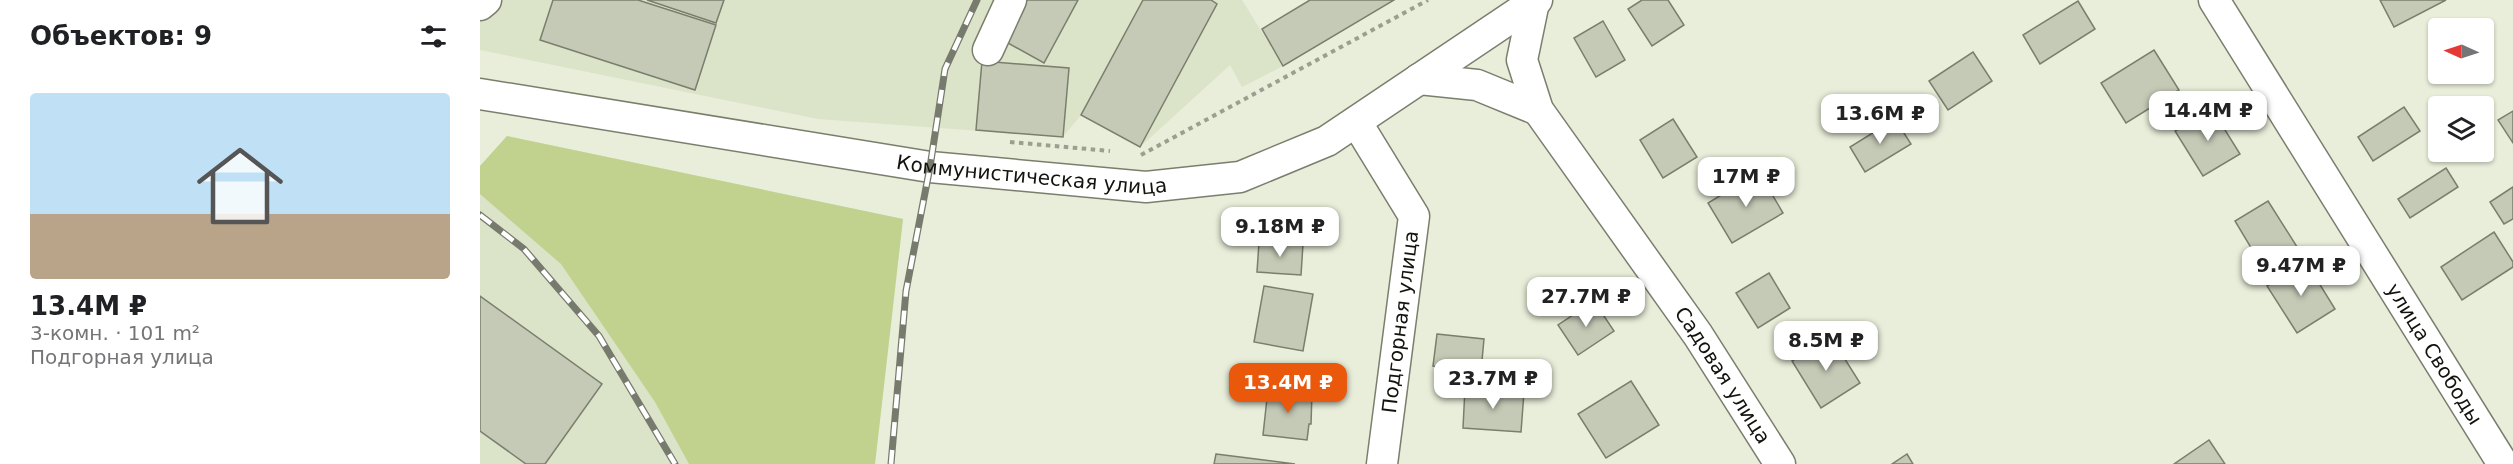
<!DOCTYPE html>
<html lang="ru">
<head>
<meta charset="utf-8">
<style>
	:root { --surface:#fff; --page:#f6f6f6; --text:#202124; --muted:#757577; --accent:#ea580c }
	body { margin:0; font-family:"DejaVu Sans",sans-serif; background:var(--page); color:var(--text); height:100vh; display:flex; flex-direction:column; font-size:22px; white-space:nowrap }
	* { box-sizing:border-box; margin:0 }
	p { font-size:20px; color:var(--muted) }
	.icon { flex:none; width:33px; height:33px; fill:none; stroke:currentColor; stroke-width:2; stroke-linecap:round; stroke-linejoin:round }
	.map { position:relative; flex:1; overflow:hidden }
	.panel { display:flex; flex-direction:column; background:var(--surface); width:480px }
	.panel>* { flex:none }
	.needle { width:39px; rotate:273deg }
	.tools { position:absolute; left:1948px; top:18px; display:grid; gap:12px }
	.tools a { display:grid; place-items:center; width:66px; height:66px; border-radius:6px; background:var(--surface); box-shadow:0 2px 4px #0004; font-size:30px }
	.price { position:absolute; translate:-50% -51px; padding:0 14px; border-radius:12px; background:#fff; color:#222; font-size:20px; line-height:39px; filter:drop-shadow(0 2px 3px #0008) }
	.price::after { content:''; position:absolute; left:50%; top:36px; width:18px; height:14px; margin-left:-9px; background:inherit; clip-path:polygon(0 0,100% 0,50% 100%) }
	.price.selected { background:var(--accent); color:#fff }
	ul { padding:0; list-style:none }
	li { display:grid; align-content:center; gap:12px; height:318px; padding:0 30px }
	li span { display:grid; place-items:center; height:186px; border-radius:6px; color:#555 }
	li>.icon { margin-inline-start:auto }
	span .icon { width:108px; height:108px; fill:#fffc; stroke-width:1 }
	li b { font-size:26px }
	h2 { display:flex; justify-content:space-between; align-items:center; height:72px; padding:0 30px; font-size:26px }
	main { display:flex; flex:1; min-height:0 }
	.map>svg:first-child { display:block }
	.built { fill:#dbe3c8 }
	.green { fill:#c1d28e }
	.building { fill:#c5cab7; stroke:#797e6d; stroke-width:1.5 }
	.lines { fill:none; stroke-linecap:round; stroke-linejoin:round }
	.minor-casing { stroke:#7a7e6d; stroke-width:33 }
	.path { stroke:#9b9f90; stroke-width:4; stroke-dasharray:4.5 4.5; stroke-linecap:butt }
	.minor { stroke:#fff; stroke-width:30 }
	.rail-casing { stroke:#777b6e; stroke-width:7 }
	.rail { stroke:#fff; stroke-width:4.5; stroke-dasharray:14; stroke-linecap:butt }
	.labels { text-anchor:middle; stroke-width:4.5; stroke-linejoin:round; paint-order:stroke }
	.street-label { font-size:20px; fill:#11130c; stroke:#fff }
</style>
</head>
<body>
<main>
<section class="panel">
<h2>Объектов: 9<svg class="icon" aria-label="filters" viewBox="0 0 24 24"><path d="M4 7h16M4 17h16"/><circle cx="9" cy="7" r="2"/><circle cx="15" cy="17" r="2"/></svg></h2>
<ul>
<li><span style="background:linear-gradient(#bfe0f5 65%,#b9a48a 0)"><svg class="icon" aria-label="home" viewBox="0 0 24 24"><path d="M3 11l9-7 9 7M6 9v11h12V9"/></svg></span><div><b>13.4M ₽</b><p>3-комн. · 101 m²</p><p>Подгорная улица</p></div></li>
</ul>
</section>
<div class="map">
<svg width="2033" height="464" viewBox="0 0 2033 464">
	<rect width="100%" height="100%" fill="#e8eeda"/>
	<g class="built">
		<path d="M 0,0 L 762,0 L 803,66 L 762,87 L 750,65 L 660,147 L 601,115 L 583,137 L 338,119 L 0,50 Z"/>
		<path d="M 27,136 L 423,219 L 395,464 L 0,464 L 0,166 Z"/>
	</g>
	<path class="green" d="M 27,136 L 423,219 L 395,464 L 209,464 L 175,402 L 81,264 L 0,194 L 0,166 Z"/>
	<g class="building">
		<path d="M 73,0 L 158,0 L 236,25 L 215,90 L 60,40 Z"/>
		<path d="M 167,0 L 244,0 L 236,23 Z"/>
		<path d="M 539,0 L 598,0 L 564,63 L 519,38 Z"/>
		<path d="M 663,0 L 731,0 L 737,4 L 660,147 L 601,115 Z"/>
		<path d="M 830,0 L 914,0 L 803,66 L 782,29 Z"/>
		<path d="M 1162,0 L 1188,0 L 1204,25 L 1172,46 L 1148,9 Z"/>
		<path d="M 1900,0 L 1966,0 L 1914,27 Z"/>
		<path d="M 1598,1 L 1615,29 L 1560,64 L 1543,35 Z"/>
		<path d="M 1123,21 L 1145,60 L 1116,77 L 1094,38 Z"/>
		<path d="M 1674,50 L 1699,90 L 1646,123 L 1621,83 Z"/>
		<path d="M 1493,52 L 1512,81 L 1468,110 L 1449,81 Z"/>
		<path d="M 502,61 L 589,68 L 583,137 L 496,130 Z"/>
		<path d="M 1924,107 L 1940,131 L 1893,161 L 1878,137 Z"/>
		<path d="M 1732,109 L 1760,154 L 1723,176 L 1695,131 Z"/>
		<path d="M 2033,111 L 2033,143 L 2018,120 Z"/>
		<path d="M 1193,119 L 1217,157 L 1183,178 L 1160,140 Z"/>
		<path d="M 1415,119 L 1431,144 L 1385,172 L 1370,147 Z"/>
		<path d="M 1966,168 L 1978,187 L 1930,218 L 1918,199 Z"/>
		<path d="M 1279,172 L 1303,213 L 1252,243 L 1228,203 Z"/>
		<path d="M 2033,187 L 2033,219 L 2024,224 L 2010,202 Z"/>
		<path d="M 1788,201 L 1819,250 L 1785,271 L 1755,221 Z"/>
		<path d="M 2014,232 L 2033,262 L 2033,267 L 1982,300 L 1961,267 Z"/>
		<path d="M 779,242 L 823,244 L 821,275 L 777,272 Z"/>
		<path d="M 1826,262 L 1855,309 L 1817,333 L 1787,286 Z"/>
		<path d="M 1289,273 L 1310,308 L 1278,328 L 1256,293 Z"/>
		<path d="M 784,286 L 833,294 L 823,351 L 774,342 Z"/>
		<path d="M 0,296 L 122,384 L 65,464 L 46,464 L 0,431 Z"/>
		<path d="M 1114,301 L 1134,331 L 1098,355 L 1078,325 Z"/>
		<path d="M 957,334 L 1004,339 L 1001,371 L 953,366 Z"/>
		<path d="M 1351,337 L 1380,383 L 1341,408 L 1312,361 Z"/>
		<path d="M 1151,381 L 1179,425 L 1126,458 L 1098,414 Z"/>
		<path d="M 985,388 L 1044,392 L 1041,432 L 983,428 Z"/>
		<path d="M 788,389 L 832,393 L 831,424 L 829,424 L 827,440 L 783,435 Z"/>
		<path d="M 1729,440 L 1745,464 L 1694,464 Z"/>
		<path d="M 736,454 L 815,464 L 734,464 Z"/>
		<path d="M 1427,454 L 1433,464 L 1412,464 Z"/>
	</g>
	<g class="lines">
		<g class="minor-casing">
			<g id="minor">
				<path id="s1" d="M 1734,0 L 2023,464"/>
				<path id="s2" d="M 1054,2 L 1042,60 L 1058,110 L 1218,335 L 1300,464"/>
				<path d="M 0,5 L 6,0"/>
				<path d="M 508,50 L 531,0"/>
				<path d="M 939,79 L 997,85 L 1058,110"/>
				<path id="s3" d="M 0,94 L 450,167 L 666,187 L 760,177 L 847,141 L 1057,0"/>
				<path d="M 877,123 L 934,216 L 902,464"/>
			</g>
		</g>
		<g class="path">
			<path d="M 530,142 L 630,151"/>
			<path d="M 661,155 L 948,0"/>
		</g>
		<use href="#minor" class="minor"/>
		<g class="rail-casing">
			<g id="rail">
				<path d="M 0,215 L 44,249 L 119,336 L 195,464"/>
				<path d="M 411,464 L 426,291 L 450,167 L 465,69 L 497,0"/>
			</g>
		</g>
		<use href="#rail" class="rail"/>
	</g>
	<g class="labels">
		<g class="street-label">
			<text dy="7" stroke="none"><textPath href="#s3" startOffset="558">Коммунистическая улица</textPath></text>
			<text transform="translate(920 322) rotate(-83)" y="7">Подгорная улица</text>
			<text dy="7" stroke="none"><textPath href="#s1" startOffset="417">улица Свободы</textPath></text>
			<text dy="7" stroke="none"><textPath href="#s2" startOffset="435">Садовая улица</textPath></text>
		</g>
	</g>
</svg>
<div class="tools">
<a><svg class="needle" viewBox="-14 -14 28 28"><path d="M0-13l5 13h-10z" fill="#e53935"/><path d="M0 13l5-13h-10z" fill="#757577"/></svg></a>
<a><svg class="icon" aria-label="layers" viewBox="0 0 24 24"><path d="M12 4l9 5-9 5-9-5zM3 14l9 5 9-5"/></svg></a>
</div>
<b class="price" style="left:1728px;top:142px">14.4M ₽</b>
<b class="price" style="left:1400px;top:145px">13.6M ₽</b>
<b class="price" style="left:1266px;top:208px">17M ₽</b>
<b class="price" style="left:800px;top:258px">9.18M ₽</b>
<b class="price" style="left:1821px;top:297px">9.47M ₽</b>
<b class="price" style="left:1106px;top:328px">27.7M ₽</b>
<b class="price" style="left:1346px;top:372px">8.5M ₽</b>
<b class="price" style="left:1013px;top:410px">23.7M ₽</b>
<b class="price selected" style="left:808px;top:414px">13.4M ₽</b>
</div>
</main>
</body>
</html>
